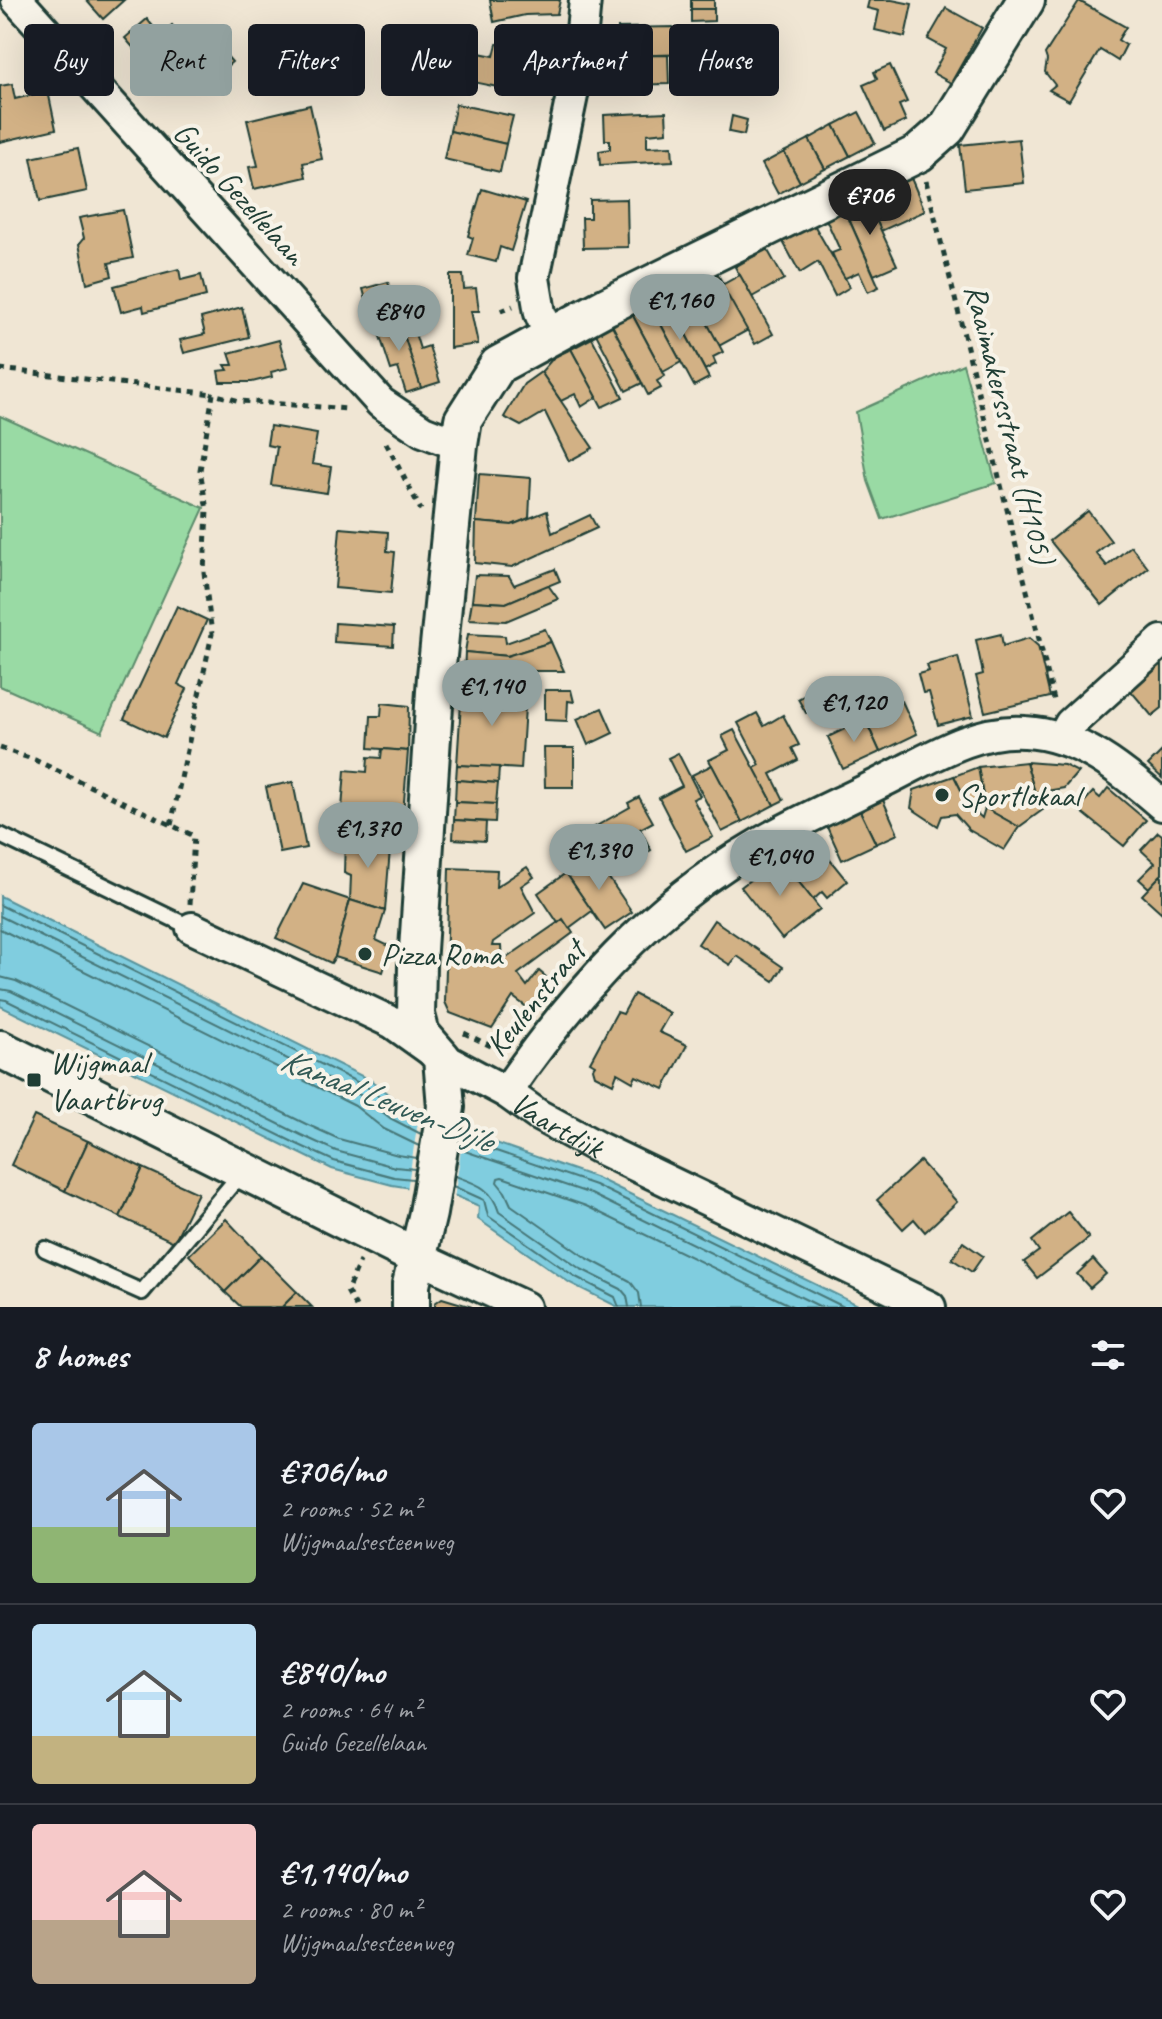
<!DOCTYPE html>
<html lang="en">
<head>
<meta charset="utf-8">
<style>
	:root { --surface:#171b24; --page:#242831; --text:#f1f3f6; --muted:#9ea1a6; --line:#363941; --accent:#92a19f }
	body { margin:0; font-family:Caveat,sans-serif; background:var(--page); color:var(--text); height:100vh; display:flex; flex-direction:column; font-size:30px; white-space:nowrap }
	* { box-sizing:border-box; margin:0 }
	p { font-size:26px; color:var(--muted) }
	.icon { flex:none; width:44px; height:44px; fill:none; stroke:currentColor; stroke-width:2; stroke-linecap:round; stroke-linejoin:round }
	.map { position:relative; height:1307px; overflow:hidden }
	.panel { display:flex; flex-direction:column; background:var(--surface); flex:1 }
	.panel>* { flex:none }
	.hud { position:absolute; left:24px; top:24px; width:1114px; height:72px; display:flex; gap:16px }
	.price { position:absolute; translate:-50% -68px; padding:0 18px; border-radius:28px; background:var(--accent); color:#111; font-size:26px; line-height:52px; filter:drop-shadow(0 2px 4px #0008) }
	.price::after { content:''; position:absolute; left:50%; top:48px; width:24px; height:18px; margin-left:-12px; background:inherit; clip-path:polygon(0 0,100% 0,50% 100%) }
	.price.on { background:#222; color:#fff }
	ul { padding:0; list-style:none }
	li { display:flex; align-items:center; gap:24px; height:200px; padding:0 32px }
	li+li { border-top:2px solid var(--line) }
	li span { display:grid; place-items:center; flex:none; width:224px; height:160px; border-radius:8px; color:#555 }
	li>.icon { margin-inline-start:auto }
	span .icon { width:96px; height:96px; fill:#fffc; stroke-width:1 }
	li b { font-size:34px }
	h2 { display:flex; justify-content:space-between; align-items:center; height:96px; padding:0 32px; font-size:34px }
	.tag { padding:0 28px; border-radius:8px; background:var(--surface); box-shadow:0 8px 32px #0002; font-size:28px; line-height:72px }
	.tag.on { background:var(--accent); color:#111 }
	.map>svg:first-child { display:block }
	.green { fill:#99daa4; stroke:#5c8c6c; stroke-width:2 }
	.water { fill:#80cddf; stroke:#59939b; stroke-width:2 }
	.pier { fill:#f0e6d4 }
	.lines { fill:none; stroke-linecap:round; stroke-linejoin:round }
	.shore { stroke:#467778; stroke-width:2 }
	.building { fill:#d2b185; stroke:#1f3d34; stroke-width:2 }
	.service-casing { stroke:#1f3d34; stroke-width:20 }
	.minor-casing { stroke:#1f3d34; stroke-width:36 }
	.tertiary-casing { stroke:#1f3d34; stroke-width:42 }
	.path { stroke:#1f3d34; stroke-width:5; stroke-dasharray:6 6; stroke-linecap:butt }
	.service { stroke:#f7f3e8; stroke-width:14 }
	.minor { stroke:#f7f3e8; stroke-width:30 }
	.tertiary { stroke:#f7f3e8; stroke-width:36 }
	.poi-dot { fill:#1f3d34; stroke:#f7f3e8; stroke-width:3 }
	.labels { text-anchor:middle; stroke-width:8; stroke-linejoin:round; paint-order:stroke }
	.street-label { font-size:32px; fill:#1f3d34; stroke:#f7f3e8 }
	.poi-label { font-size:32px; fill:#1f3d34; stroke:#f7f3e8; text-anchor:start }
	.water-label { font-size:34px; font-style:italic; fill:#325a56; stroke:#f7f3e8 }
</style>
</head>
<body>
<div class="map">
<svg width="1162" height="1307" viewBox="0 0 1162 1307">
	<rect width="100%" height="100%" fill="#f0e6d4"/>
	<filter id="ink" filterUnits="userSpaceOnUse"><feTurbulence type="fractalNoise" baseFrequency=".0125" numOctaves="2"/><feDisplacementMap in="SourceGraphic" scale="16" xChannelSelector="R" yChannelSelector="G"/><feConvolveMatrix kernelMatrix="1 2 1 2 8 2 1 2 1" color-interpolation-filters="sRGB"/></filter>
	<g filter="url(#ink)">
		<g class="green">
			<path d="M 963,364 L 996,483 L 882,519 L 868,481 L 856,412 Z"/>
			<path d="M 0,416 L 204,508 L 102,732 L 0,686 Z"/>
		</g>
		<path class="water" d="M 0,896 L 372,1081 L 399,1103 L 447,1126 L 597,1178 L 862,1307 L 618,1307 L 570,1283 L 478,1219 L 479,1206 L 451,1194 L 392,1185 L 332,1169 L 0,1006 Z"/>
		<path class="pier" d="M 420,1109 L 464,1128 L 454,1199 L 407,1190 Z"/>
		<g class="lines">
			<g class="shore">
				<path d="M 0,905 L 367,1087 L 394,1109 L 423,1123"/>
				<path d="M 0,916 L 362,1096 L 390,1118 L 421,1134"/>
				<path d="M 0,929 L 355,1106 L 384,1129 L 419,1146"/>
				<path d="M 0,977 L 16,981 L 306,1124 L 339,1139 L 398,1155 L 417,1158"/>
				<path d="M 0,989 L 11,991 L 301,1135 L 336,1151 L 395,1167 L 415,1169"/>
				<path d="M 0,999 L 6,1000 L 297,1144 L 334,1161 L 394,1177 L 413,1179"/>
				<path d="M 461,1139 L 595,1185 L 844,1307"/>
				<path d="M 459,1149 L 591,1194 L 821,1307"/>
				<path d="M 455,1176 C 477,1184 492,1188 499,1212 L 579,1268 L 621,1289 L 627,1296 L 629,1307"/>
				<path d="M 453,1186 L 484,1200 L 488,1216 L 574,1276 L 615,1297 L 619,1307"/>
				<path d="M 641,1307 L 639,1293 L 630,1281 L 585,1257 L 511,1205 L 505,1192 L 497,1182 L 498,1178 L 502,1177 L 586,1206 L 794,1307"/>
			</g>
		</g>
		<g class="building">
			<path d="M 86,0 L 124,0 L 103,19 Z"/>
			<path d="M 490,0 L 560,0 L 557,14 L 525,15 L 494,22 Z"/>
			<rect x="691" y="0" width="23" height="9"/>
			<path d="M 869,0 L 892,0 L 912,4 L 905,37 L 875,30 L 879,11 L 867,8 Z"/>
			<path d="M 1079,1 L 1126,27 L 1118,40 L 1126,45 L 1118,61 L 1100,50 L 1069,101 L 1049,90 L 1055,85 L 1045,72 L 1047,60 L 1045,54 Z"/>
			<path d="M 946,8 L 982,28 L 951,83 L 933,73 L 946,49 L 928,39 Z"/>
			<path d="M 691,9 L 714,9 L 714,21 L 691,22 Z"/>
			<path d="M 147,19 L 160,35 L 172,25 L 195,52 L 211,38 L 232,62 L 201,88 L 185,68 L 165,85 L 125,38 Z"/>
			<path d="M 673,27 L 673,36 L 678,35 L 678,43 L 693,43 L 693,54 L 619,56 L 618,28 Z"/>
			<path d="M 523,38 L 518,81 L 514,80 L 512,90 L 459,79 L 464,60 L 472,61 L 474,52 L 494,56 L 497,44 Z"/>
			<path d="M 668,55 L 669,84 L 620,85 L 619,56 Z"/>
			<path d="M 890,65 L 907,102 L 899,105 L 906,121 L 884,131 L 863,85 L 877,79 L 874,72 Z"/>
			<path d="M 12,84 L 15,99 L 48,91 L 56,129 L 0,142 L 0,86 Z"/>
			<path d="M 456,104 L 513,116 L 506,144 L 450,131 Z"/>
			<path d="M 310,105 L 322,159 L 303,163 L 306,177 L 254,189 L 249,167 L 258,166 L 247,120 Z"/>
			<path d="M 666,112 L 667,132 L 647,134 L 647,147 L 672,146 L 673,161 L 600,165 L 599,151 L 610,149 L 610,140 L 605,140 L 604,115 Z"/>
			<path d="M 859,112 L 875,143 L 850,156 L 834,125 Z"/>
			<path d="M 732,116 L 747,120 L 744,135 L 729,132 Z"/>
			<path d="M 834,125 L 850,156 L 825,169 L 809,139 Z"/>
			<path d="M 450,131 L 506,144 L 500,172 L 444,159 Z"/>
			<path d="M 809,139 L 825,169 L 800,182 L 784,152 Z"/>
			<path d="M 1019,139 L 1024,183 L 965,189 L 960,145 Z"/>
			<path d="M 78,148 L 87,191 L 40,201 L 31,158 Z"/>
			<path d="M 784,152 L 800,182 L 778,194 L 762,164 Z"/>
			<path d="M 911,178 L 925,211 L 881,231 L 866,198 Z"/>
			<path d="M 482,189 L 526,202 L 511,251 L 500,247 L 496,262 L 468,255 L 473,238 L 468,236 Z"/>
			<path d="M 866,198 L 897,265 L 874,275 L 844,208 Z"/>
			<path d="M 627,199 L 628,247 L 583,248 L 582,218 L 590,218 L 590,200 Z"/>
			<path d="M 844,208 L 879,287 L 868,292 L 859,272 L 843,279 L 832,253 L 840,250 L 825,217 Z"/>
			<path d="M 123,210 L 133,258 L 109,263 L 112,276 L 87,283 L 79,244 L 84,238 L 79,218 Z"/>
			<path d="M 813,223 L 850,287 L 835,296 L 818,262 L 800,273 L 782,240 Z"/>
			<path d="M 767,249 L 784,279 L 752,297 L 735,267 Z"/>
			<path d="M 179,269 L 181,280 L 201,275 L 206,296 L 144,312 L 143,306 L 121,312 L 114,286 Z"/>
			<path d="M 716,271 L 748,330 L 719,346 L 687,286 Z"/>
			<path d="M 450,275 L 463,275 L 464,289 L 476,288 L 479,311 L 471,311 L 478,344 L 450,348 Z"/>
			<path d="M 740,275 L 773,334 L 755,344 L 722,285 Z"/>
			<path d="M 388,282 L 395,306 L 370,314 L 363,289 Z"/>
			<path d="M 687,286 L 723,352 L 713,357 L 716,364 L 705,370 L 666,297 Z"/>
			<path d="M 666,297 L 709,378 L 694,386 L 651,306 Z"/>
			<path d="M 651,306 L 681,362 L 663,372 L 632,314 Z"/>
			<path d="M 242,307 L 249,337 L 184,353 L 180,340 L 205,334 L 201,318 Z"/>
			<path d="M 407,308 L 420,349 L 429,346 L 440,382 L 421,388 L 396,311 Z"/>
			<path d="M 632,314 L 665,376 L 657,381 L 661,388 L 648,395 L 612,325 Z"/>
			<path d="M 398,317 L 421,388 L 406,393 L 398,368 L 391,370 L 376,324 Z"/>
			<path d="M 612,325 L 642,383 L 626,391 L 596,334 Z"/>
			<path d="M 592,338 L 623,397 L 602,407 L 571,349 Z"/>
			<path d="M 279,340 L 287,368 L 271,372 L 272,377 L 252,382 L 220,382 L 218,371 L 228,370 L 225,365 L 233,365 L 229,353 Z"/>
			<path d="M 571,349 L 597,397 L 581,407 L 575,394 L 561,401 L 541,372 L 554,357 Z"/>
			<path d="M 541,372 L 593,448 L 569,461 L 545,412 L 521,426 L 504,417 L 524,384 Z"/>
			<path d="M 270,426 L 317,434 L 312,464 L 331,467 L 327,493 L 271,485 L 277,447 L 267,445 Z"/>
			<path d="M 479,474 L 531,478 L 529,518 L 512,525 L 476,522 Z"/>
			<path d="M 547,511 L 552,533 L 590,515 L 597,528 L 512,567 L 475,563 L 476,522 L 512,525 Z"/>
			<path d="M 1088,511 L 1111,541 L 1096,553 L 1107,566 L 1131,546 L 1148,568 L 1102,605 L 1050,541 Z"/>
			<path d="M 340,528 L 388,532 L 387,551 L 395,552 L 391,593 L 335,588 Z"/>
			<path d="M 555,569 L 560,581 L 506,603 L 472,601 L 475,575 L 509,576 L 514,585 Z"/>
			<path d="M 548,585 L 558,599 L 506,621 L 469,619 L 472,601 L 506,603 Z"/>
			<path d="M 177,606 L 207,620 L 178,684 L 187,689 L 164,738 L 124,719 Z"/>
			<path d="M 335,623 L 394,627 L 393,646 L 334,642 Z"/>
			<path d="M 545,629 L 551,642 L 507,656 L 465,652 L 468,634 L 505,636 L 506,643 Z"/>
			<path d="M 1001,634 L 1003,646 L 1029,638 L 1038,646 L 1050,697 L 985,712 L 976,676 L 983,674 L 976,640 Z"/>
			<path d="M 551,642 L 564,671 L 505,671 L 504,679 L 464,675 L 465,652 L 507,656 Z"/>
			<path d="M 958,657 L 973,716 L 938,725 L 929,692 L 923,693 L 918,674 L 929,671 L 927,665 Z"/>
			<path d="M 1162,664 L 1162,708 L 1152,716 L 1130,690 Z"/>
			<path d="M 462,687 L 526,691 L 521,769 L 457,765 Z"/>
			<path d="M 545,690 L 571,690 L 574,702 L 568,701 L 567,721 L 545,720 Z"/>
			<path d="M 811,692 L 819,706 L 806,713 L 798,699 Z"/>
			<path d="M 902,701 L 917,734 L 880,752 L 865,719 Z"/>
			<path d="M 382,703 L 409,706 L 408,751 L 369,748 L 371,716 L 381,716 Z"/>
			<path d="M 602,708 L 613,733 L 588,745 L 577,719 Z"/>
			<path d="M 757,713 L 764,726 L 783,715 L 799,745 L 792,748 L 798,760 L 771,774 L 784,800 L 774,805 L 754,768 L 760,765 L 738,723 Z"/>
			<path d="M 865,719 L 880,752 L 843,769 L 828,737 Z"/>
			<path d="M 734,730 L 774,805 L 742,822 L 709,760 L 729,750 L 722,736 Z"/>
			<path d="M 544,748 L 574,748 L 574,787 L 545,787 Z"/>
			<path d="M 382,749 L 408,751 L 403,814 L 342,809 L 345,770 L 367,772 L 368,757 L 381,758 Z"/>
			<path d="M 1162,751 L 1162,778 L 1148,765 Z"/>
			<path d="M 678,753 L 700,796 L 693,799 L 713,837 L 686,851 L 659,798 L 682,786 L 668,758 Z"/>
			<path d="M 1026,762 L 1064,765 L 1078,772 L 1064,788 L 1035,793 Z"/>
			<path d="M 1026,762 L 1035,793 L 1044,809 L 1019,827 L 985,808 L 978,767 Z"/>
			<path d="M 457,765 L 499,767 L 498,783 L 456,780 Z"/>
			<path d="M 712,765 L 742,822 L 722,832 L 692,775 Z"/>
			<path d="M 978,767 L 984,802 L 969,806 L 954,776 Z"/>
			<path d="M 954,776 L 969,806 L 982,818 L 985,808 L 1019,827 L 1004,850 L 969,830 L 955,814 L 942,816 L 938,826 L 911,808 L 914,790 Z"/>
			<path d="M 456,780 L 498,783 L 496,804 L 455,802 Z"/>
			<path d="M 293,782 L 306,848 L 280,853 L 266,787 Z"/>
			<path d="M 1108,788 L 1146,820 L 1124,846 L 1078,809 L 1093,792 L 1100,798 Z"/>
			<path d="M 639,797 L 653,822 L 640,829 L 651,850 L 630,862 L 624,852 L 609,860 L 591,829 L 630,807 L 628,803 Z"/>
			<path d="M 883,800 L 898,834 L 876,844 L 860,811 Z"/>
			<path d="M 455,802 L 496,804 L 495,822 L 454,820 Z"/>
			<path d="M 860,811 L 876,844 L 842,860 L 827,827 Z"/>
			<path d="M 454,820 L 486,822 L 485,841 L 453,839 Z"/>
			<path d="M 1158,832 L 1162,835 L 1162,874 L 1149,888 L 1139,879 L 1155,863 L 1141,850 Z"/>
			<path d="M 391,837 L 385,911 L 350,900 L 351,876 L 344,873 L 345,838 Z"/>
			<path d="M 814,840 L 847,881 L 827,898 L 822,892 L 813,900 L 784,864 Z"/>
			<path d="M 593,855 L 632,912 L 605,930 L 566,873 Z"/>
			<path d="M 779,857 L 820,909 L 782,939 L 741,887 Z"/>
			<path d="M 527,867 L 534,877 L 521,886 L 535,913 L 493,942 L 492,946 L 501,946 L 502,961 L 563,919 L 573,933 L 518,974 L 527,986 L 539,971 L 553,983 L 532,1011 L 513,997 L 492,1029 L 450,1013 L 445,1002 L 449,868 L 497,870 L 496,887 Z"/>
			<path d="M 566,873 L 592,911 L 569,928 L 563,919 L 558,923 L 538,893 Z"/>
			<path d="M 1160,876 L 1162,877 L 1162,913 L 1142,895 Z"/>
			<path d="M 303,884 L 350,900 L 335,957 L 331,963 L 276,938 Z"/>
			<path d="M 350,900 L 385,911 L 376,940 L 391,947 L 383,972 L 335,957 Z"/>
			<path d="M 714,920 L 783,967 L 774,981 L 737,956 L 730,965 L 698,944 Z"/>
			<path d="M 634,994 L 670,1013 L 659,1032 L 687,1045 L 664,1089 L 636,1076 L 633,1082 L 617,1073 L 613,1084 L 595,1075 L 593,1068 L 595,1065 L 590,1062 L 617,1012 L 623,1014 Z"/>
			<path d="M 34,1116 L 88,1141 L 65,1191 L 11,1165 Z"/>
			<path d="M 88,1141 L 143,1168 L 120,1217 L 65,1191 Z"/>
			<path d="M 920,1161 L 957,1202 L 925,1232 L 914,1219 L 903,1229 L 877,1200 Z"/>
			<path d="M 143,1168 L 198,1193 L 174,1242 L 120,1217 Z"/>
			<path d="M 1068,1212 L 1089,1238 L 1037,1278 L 1024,1262 L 1039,1251 L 1032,1241 Z"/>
			<path d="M 226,1219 L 261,1256 L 225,1292 L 189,1255 Z"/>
			<path d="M 963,1242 L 983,1256 L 972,1272 L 952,1259 Z"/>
			<path d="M 261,1256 L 297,1292 L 282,1307 L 241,1307 L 225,1292 Z"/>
			<path d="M 1093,1259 L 1106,1274 L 1090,1288 L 1077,1274 Z"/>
			<path d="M 297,1292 L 312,1307 L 282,1307 Z"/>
			<path d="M 442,1298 L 472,1307 L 435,1307 L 435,1303 Z"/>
		</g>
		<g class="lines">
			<g class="service-casing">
				<g id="service">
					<path d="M 0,835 L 192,928"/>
					<path d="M 45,1249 L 142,1292 L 243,1171"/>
				</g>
			</g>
			<g class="minor-casing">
				<g id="minor">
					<path d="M 17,0 L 381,403 L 423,431 L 459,445"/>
					<path d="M 550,337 L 540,313 L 534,278 L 579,62 L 585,0"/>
					<path d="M 1062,739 L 1070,724 L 1162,641"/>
					<path id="s1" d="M 192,928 L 393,1023 L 442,1058 L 506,1092 L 538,1115 L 597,1147 L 930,1307"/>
					<path d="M 506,1092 C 572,996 652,906 754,847 C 795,822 841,803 884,781 C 927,760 975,728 1025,732 C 1080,735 1123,771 1162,805"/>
					<path d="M 417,1257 L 525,1307"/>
				</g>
			</g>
			<g class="tertiary-casing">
				<g id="tertiary">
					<path d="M 0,1049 L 417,1257"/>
					<path d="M 411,1307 L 411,1285 L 428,1213 L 446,1107 L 442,1058 L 421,1034 L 416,1015 L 417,965 L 436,676 L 459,445 L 463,420 L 498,365 L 607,306 L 919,153 L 947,128 L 1026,0"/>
				</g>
			</g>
			<g class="path">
				<path d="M 926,181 L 1055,704"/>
				<path d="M 501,311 L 513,306"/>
				<path d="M 0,369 L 213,394"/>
				<path d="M 386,443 L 421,510"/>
				<path d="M 0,748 L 35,760 L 194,836 L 190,904"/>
				<path d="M 171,825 L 212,634 L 204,572 L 207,510 L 200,470 L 213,394 L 240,401 L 349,409"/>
				<path d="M 464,1033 L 501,1051"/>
				<path d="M 356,1307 L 347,1291 L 360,1261"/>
			</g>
			<use href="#service" class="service"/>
			<use href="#minor" class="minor"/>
			<use href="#tertiary" class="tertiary"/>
		</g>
	</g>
	<g class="poi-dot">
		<circle cx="942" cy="795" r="8"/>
		<circle cx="365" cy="954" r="8"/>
		<rect x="26" y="1072" width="16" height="16" rx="4"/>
	</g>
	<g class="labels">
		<g class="street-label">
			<text transform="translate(240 193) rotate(48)" y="11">Guido Gezellelaan</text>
			<text transform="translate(1010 424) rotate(76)" y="11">Raaimakersstraat (H105)</text>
			<text transform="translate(535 998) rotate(-51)" y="11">Keulenstraat</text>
			<text dy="11" stroke="none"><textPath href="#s1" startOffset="416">Vaartdijk</textPath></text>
		</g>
		<g class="poi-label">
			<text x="958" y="806">Sportlokaal</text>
			<text x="381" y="965">Pizza Roma</text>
			<text x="50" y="1073">Wijgmaal<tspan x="50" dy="37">Vaartbrug</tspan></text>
		</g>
		<g class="water-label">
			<text transform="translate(387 1099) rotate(22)" y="12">Kanaal Leuven-Dijle</text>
		</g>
	</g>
</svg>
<b class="price on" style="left:870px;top:237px">€706</b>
<b class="price" style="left:680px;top:342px">€1,160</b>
<b class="price" style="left:399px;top:353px">€840</b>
<b class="price" style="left:492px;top:728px">€1,140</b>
<b class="price" style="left:854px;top:744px">€1,120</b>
<b class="price" style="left:368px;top:870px">€1,370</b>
<b class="price" style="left:599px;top:892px">€1,390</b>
<b class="price" style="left:780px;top:898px">€1,040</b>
<div class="hud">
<a class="tag">Buy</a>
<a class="tag on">Rent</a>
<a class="tag">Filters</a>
<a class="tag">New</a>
<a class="tag">Apartment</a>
<a class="tag">House</a>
</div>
</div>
<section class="panel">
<h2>8 homes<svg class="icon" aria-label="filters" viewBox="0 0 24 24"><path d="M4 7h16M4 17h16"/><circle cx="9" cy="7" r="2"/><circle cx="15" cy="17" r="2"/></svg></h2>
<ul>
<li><span style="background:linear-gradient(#a9c7e8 65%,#8fb573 0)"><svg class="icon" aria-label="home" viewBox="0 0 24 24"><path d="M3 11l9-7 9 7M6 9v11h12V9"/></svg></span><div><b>€706/mo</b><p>2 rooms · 52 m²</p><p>Wijgmaalsesteenweg</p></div><svg class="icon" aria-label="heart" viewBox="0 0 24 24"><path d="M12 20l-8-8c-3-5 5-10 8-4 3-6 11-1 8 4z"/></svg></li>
<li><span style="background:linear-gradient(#bfe0f5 70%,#c2b280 0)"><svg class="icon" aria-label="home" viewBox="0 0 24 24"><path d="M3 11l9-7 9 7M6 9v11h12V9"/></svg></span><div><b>€840/mo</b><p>2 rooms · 64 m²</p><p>Guido Gezellelaan</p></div><svg class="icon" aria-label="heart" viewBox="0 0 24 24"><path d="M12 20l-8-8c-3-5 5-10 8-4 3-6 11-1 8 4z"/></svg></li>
<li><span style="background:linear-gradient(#f6c9c9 60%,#b9a48a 0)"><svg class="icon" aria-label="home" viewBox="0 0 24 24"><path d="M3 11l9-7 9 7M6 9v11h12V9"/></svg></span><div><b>€1,140/mo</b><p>2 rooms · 80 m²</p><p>Wijgmaalsesteenweg</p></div><svg class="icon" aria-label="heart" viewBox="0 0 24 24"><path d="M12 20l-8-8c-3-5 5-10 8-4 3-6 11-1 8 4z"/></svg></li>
</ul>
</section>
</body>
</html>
